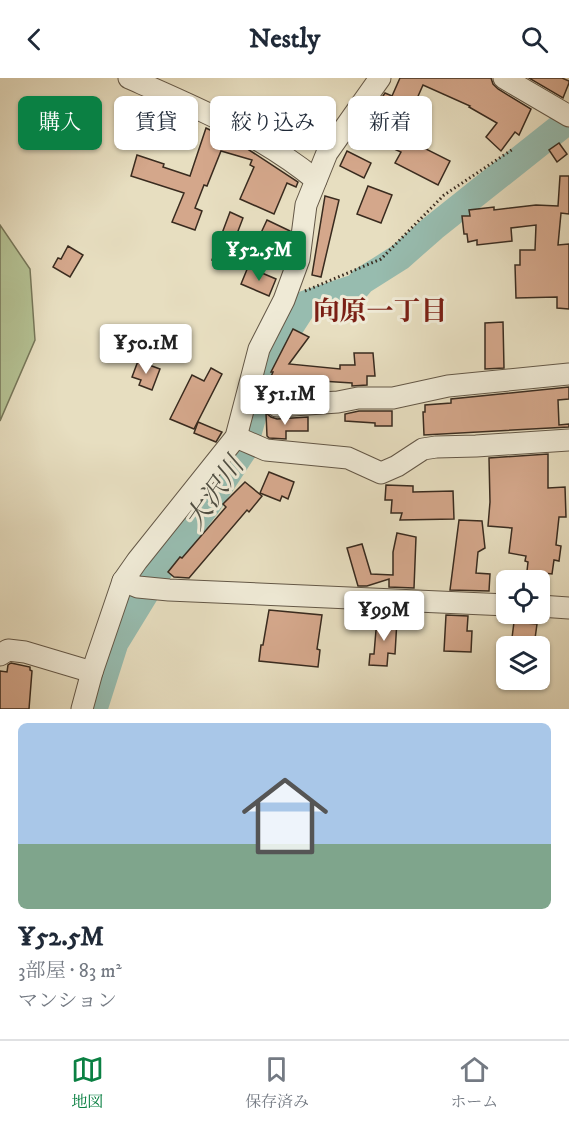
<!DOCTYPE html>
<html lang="ja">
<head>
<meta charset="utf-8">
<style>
	:root { --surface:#fff; --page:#f2f2f3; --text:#1f2937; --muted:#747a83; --line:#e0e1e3; --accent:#0b8043 }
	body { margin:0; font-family:"IM FELL DW Pica","Noto Serif JP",serif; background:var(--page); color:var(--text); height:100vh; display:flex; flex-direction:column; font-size:22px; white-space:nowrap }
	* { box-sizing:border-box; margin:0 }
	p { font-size:20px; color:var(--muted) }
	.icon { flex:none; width:33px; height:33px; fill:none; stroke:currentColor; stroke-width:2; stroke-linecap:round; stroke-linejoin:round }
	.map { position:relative; height:631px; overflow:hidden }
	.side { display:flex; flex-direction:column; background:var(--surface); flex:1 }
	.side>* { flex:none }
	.banner { position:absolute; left:18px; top:18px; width:534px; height:54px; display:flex; gap:12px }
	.tools { position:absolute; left:496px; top:492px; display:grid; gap:12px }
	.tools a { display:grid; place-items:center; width:54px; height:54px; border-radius:9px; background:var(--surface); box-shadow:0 2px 4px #0004; font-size:30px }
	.price { position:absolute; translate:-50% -51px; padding:0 14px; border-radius:6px; background:#fff; color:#222; font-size:20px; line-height:39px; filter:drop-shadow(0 2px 3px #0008) }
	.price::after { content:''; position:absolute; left:50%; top:36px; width:18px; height:14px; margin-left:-9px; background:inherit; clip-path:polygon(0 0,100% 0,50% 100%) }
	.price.selected { background:var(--accent); color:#fff }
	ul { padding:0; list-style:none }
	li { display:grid; align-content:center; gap:12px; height:318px; padding:0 18px }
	li span { display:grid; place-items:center; height:186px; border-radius:9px; color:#555 }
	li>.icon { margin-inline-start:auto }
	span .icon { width:108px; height:108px; fill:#fffc; stroke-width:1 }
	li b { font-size:26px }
	.chip { padding:0 21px; border-radius:9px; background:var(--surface); box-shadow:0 2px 4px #0004; font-size:21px; line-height:54px }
	.chip.selected { background:var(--accent); color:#fff }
	header { display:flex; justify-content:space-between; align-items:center; height:78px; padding:0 18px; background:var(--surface); font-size:27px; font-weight:700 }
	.menu { display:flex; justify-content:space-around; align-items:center; height:84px; border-top:2px solid var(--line); background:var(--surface); font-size:16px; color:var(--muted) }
	.menu a { display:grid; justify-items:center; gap:3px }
	.menu .selected { color:var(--accent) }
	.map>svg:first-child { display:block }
	.green { fill:#b4c193; stroke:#767659; stroke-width:1.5 }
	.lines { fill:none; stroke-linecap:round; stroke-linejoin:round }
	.river { stroke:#97bcaf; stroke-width:27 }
	.building { fill:#d4a78b; stroke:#392b1f; stroke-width:1.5 }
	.minor-casing { stroke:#645847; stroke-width:23 }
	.path { stroke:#392b1f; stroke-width:3; stroke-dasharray:1.5 3; stroke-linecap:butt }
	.minor { stroke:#efead6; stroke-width:21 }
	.labels { text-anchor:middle; stroke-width:6; stroke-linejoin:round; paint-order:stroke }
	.neighbourhood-label { font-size:27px; font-weight:bold; fill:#7a1f14; stroke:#efead6 }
	.water-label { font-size:27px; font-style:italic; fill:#504f43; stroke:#efead6 }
</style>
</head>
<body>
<header><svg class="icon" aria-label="back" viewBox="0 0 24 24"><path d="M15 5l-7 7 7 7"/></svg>Nestly<svg class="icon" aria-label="search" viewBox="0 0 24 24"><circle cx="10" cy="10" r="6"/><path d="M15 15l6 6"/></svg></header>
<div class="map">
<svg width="569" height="631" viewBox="0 0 569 631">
	<rect width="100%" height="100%" fill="#e7dec0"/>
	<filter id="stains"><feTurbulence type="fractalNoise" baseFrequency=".00333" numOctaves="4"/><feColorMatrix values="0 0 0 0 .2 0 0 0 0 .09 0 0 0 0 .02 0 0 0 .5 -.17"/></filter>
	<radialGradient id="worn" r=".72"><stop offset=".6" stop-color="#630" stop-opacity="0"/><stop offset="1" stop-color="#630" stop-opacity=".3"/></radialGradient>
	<path class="green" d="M 0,147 L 30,191 L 35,262 L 0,343 Z"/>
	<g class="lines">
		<path class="river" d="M 94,631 L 115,565 L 167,480 L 208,426 L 248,365 L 247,359 L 269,282 L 305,226 L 357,209 L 362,203 L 400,179 L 433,150 L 569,42"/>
	</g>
	<g class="building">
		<path d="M 400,0 L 491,0 L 493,6 L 498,11 L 531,31 L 519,57 L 515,54 L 501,73 L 486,59 L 497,45 L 469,29 L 470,28 L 423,7 L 415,25 L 411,24 L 396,56 L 450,83 L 438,107 L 395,85 L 401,74 L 358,55 L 385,15 L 392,18 Z"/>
		<path d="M 529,0 L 562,0 L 569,3 L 569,5 L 563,20 Z"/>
		<path d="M 206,50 L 243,68 L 298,104 L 296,109 L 287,105 L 274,136 L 240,121 L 254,89 L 250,87 L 252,82 L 221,73 L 207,108 L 204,107 L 195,130 L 202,133 L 195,152 L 172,144 L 184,115 L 131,98 L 137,77 L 164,86 L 163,89 L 190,98 Z"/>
		<path d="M 559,65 L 567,76 L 557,84 L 549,72 Z"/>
		<path d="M 347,73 L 371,85 L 364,100 L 340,88 Z"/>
		<path d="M 560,98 L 569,98 L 569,136 L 561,135 L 558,167 L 569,166 L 569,231 L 557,230 L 557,219 L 516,220 L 515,187 L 520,187 L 520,172 L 535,172 L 536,147 L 511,150 L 512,163 L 477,167 L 477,162 L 468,164 L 467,156 L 464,156 L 462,138 L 470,138 L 469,132 L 494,129 L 494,132 L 536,127 L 558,128 Z"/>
		<path d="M 368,108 L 392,117 L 381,145 L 357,136 Z"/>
		<path d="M 325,118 L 339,122 L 321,199 L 312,197 Z"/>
		<path d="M 230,134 L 243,140 L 225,187 L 212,182 Z"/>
		<path d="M 267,142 L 290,153 L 288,164 L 274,158 L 272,162 L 260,157 Z"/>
		<path d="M 68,168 L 83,177 L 70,199 L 53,189 L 58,180 L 61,181 Z"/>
		<path d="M 248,189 L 276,201 L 269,218 L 241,206 Z"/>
		<path d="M 503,244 L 504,290 L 485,291 L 485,245 Z"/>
		<path d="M 293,251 L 309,259 L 289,286 L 340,291 L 340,287 L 355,287 L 354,275 L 373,275 L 375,298 L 367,298 L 367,307 L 352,308 L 352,305 L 321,303 L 321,312 L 291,314 L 270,301 L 273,294 L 271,294 Z"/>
		<path d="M 138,283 L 160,291 L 152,312 L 139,307 L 141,302 L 132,299 Z"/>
		<path d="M 211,290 L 222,296 L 194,351 L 170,341 L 192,297 L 204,303 Z"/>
		<path d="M 569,309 L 569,321 L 558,322 L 559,347 L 569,346 L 569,349 L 424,357 L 423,334 L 425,334 L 425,327 L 451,325 L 451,321 Z"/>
		<path d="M 359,333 L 392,333 L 392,348 L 375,348 L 375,345 L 345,343 L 345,336 Z"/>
		<path d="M 266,335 L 271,339 L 277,341 L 308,339 L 308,353 L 286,353 L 286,361 L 269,360 L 267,358 Z"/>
		<path d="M 198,344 L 222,354 L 216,364 L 194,355 Z"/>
		<path d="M 548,376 L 548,410 L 565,409 L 566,439 L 559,439 L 556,467 L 561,468 L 559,483 L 554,482 L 552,496 L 527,493 L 528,484 L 525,483 L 526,478 L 509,475 L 512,450 L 488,448 L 490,424 L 489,380 Z"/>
		<path d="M 269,394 L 294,404 L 288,421 L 282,418 L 280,423 L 260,415 Z"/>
		<path d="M 245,404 L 262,418 L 249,434 L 247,432 L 189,500 L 174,499 L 168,494 L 180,479 L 182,480 L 226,429 L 223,426 Z"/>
		<path d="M 386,407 L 413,408 L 413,414 L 453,413 L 454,441 L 400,442 L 402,435 L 391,435 L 392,422 L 385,422 Z"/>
		<path d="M 459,442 L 482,443 L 485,470 L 478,474 L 476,495 L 490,496 L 489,513 L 450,512 Z"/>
		<path d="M 397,455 L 416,459 L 414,510 L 389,509 L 389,501 L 367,508 L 358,508 L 347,470 L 362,466 L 371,496 L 393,497 L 393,474 Z"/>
		<path d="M 269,532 L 322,537 L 317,571 L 320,572 L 318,589 L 259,583 L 261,567 L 263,567 Z"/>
		<path d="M 446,537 L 468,538 L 467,553 L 472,553 L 471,574 L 444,573 Z"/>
		<path d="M 377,540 L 397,542 L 395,576 L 388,575 L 387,588 L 369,587 L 370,576 L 374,576 Z"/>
		<path d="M 514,544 L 537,546 L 534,568 L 511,568 Z"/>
		<path d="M 11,585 L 30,589 L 30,592 L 32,593 L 29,631 L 0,631 L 0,593 L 7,594 L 8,587 Z"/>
	</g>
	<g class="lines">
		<g class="minor-casing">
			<g id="minor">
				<path d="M 129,0 C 195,29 260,56 316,102"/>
				<path d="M 504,0 L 569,38"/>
				<path d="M 277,328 L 338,324 L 358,320 L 393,320 L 448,308 L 569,296"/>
				<path d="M 236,359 L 266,372 L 348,380 L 381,395 L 397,388 L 423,371 L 436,369 L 476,368 L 569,362"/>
				<path d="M 123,503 L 138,509 L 169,512 L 507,527"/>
				<path d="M 540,528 L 569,530"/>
				<path d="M 0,577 L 8,572 L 25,574 L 92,594"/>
				<path d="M 82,631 L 92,594 L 123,503 L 137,483 L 236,359 L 259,271 L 284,222 L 299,181 L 306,127 L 327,75 L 380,0"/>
			</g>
		</g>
		<path class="path" d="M 305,213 L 381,181 L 444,117 L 513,71"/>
		<use href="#minor" class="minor"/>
	</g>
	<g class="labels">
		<g class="neighbourhood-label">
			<text x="380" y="242">向原一丁目</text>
		</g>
		<g class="water-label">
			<text transform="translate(214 415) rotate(-55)" y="9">大沢川</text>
		</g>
	</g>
	<rect width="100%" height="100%" filter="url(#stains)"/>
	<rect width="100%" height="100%" fill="url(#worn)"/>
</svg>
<div class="tools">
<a><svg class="icon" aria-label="locate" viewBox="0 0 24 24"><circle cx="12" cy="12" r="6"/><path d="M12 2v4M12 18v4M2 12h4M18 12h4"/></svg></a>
<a><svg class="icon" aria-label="layers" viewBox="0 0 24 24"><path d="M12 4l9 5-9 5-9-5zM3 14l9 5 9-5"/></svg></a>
</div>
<b class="price selected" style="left:259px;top:204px">¥52.5M</b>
<b class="price" style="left:146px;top:297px">¥50.1M</b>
<b class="price" style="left:285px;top:348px">¥51.1M</b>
<b class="price" style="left:384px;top:564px">¥99M</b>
<div class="banner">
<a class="chip selected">購入</a>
<a class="chip">賃貸</a>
<a class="chip">絞り込み</a>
<a class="chip">新着</a>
</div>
</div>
<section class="side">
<ul>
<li><span style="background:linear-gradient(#a9c7e8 65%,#7fa58c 0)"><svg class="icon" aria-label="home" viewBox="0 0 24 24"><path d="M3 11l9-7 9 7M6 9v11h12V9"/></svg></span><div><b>¥52.5M</b><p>3部屋 · 83 m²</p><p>マンション</p></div></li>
</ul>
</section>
<nav class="menu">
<a class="selected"><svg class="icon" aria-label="map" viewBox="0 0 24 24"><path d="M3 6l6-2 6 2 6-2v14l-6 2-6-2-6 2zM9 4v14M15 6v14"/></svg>地図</a>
<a><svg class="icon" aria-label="saved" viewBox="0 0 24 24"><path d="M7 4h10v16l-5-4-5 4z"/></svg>保存済み</a>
<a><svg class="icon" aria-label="home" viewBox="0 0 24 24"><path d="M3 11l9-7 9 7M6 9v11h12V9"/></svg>ホーム</a>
</nav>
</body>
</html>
